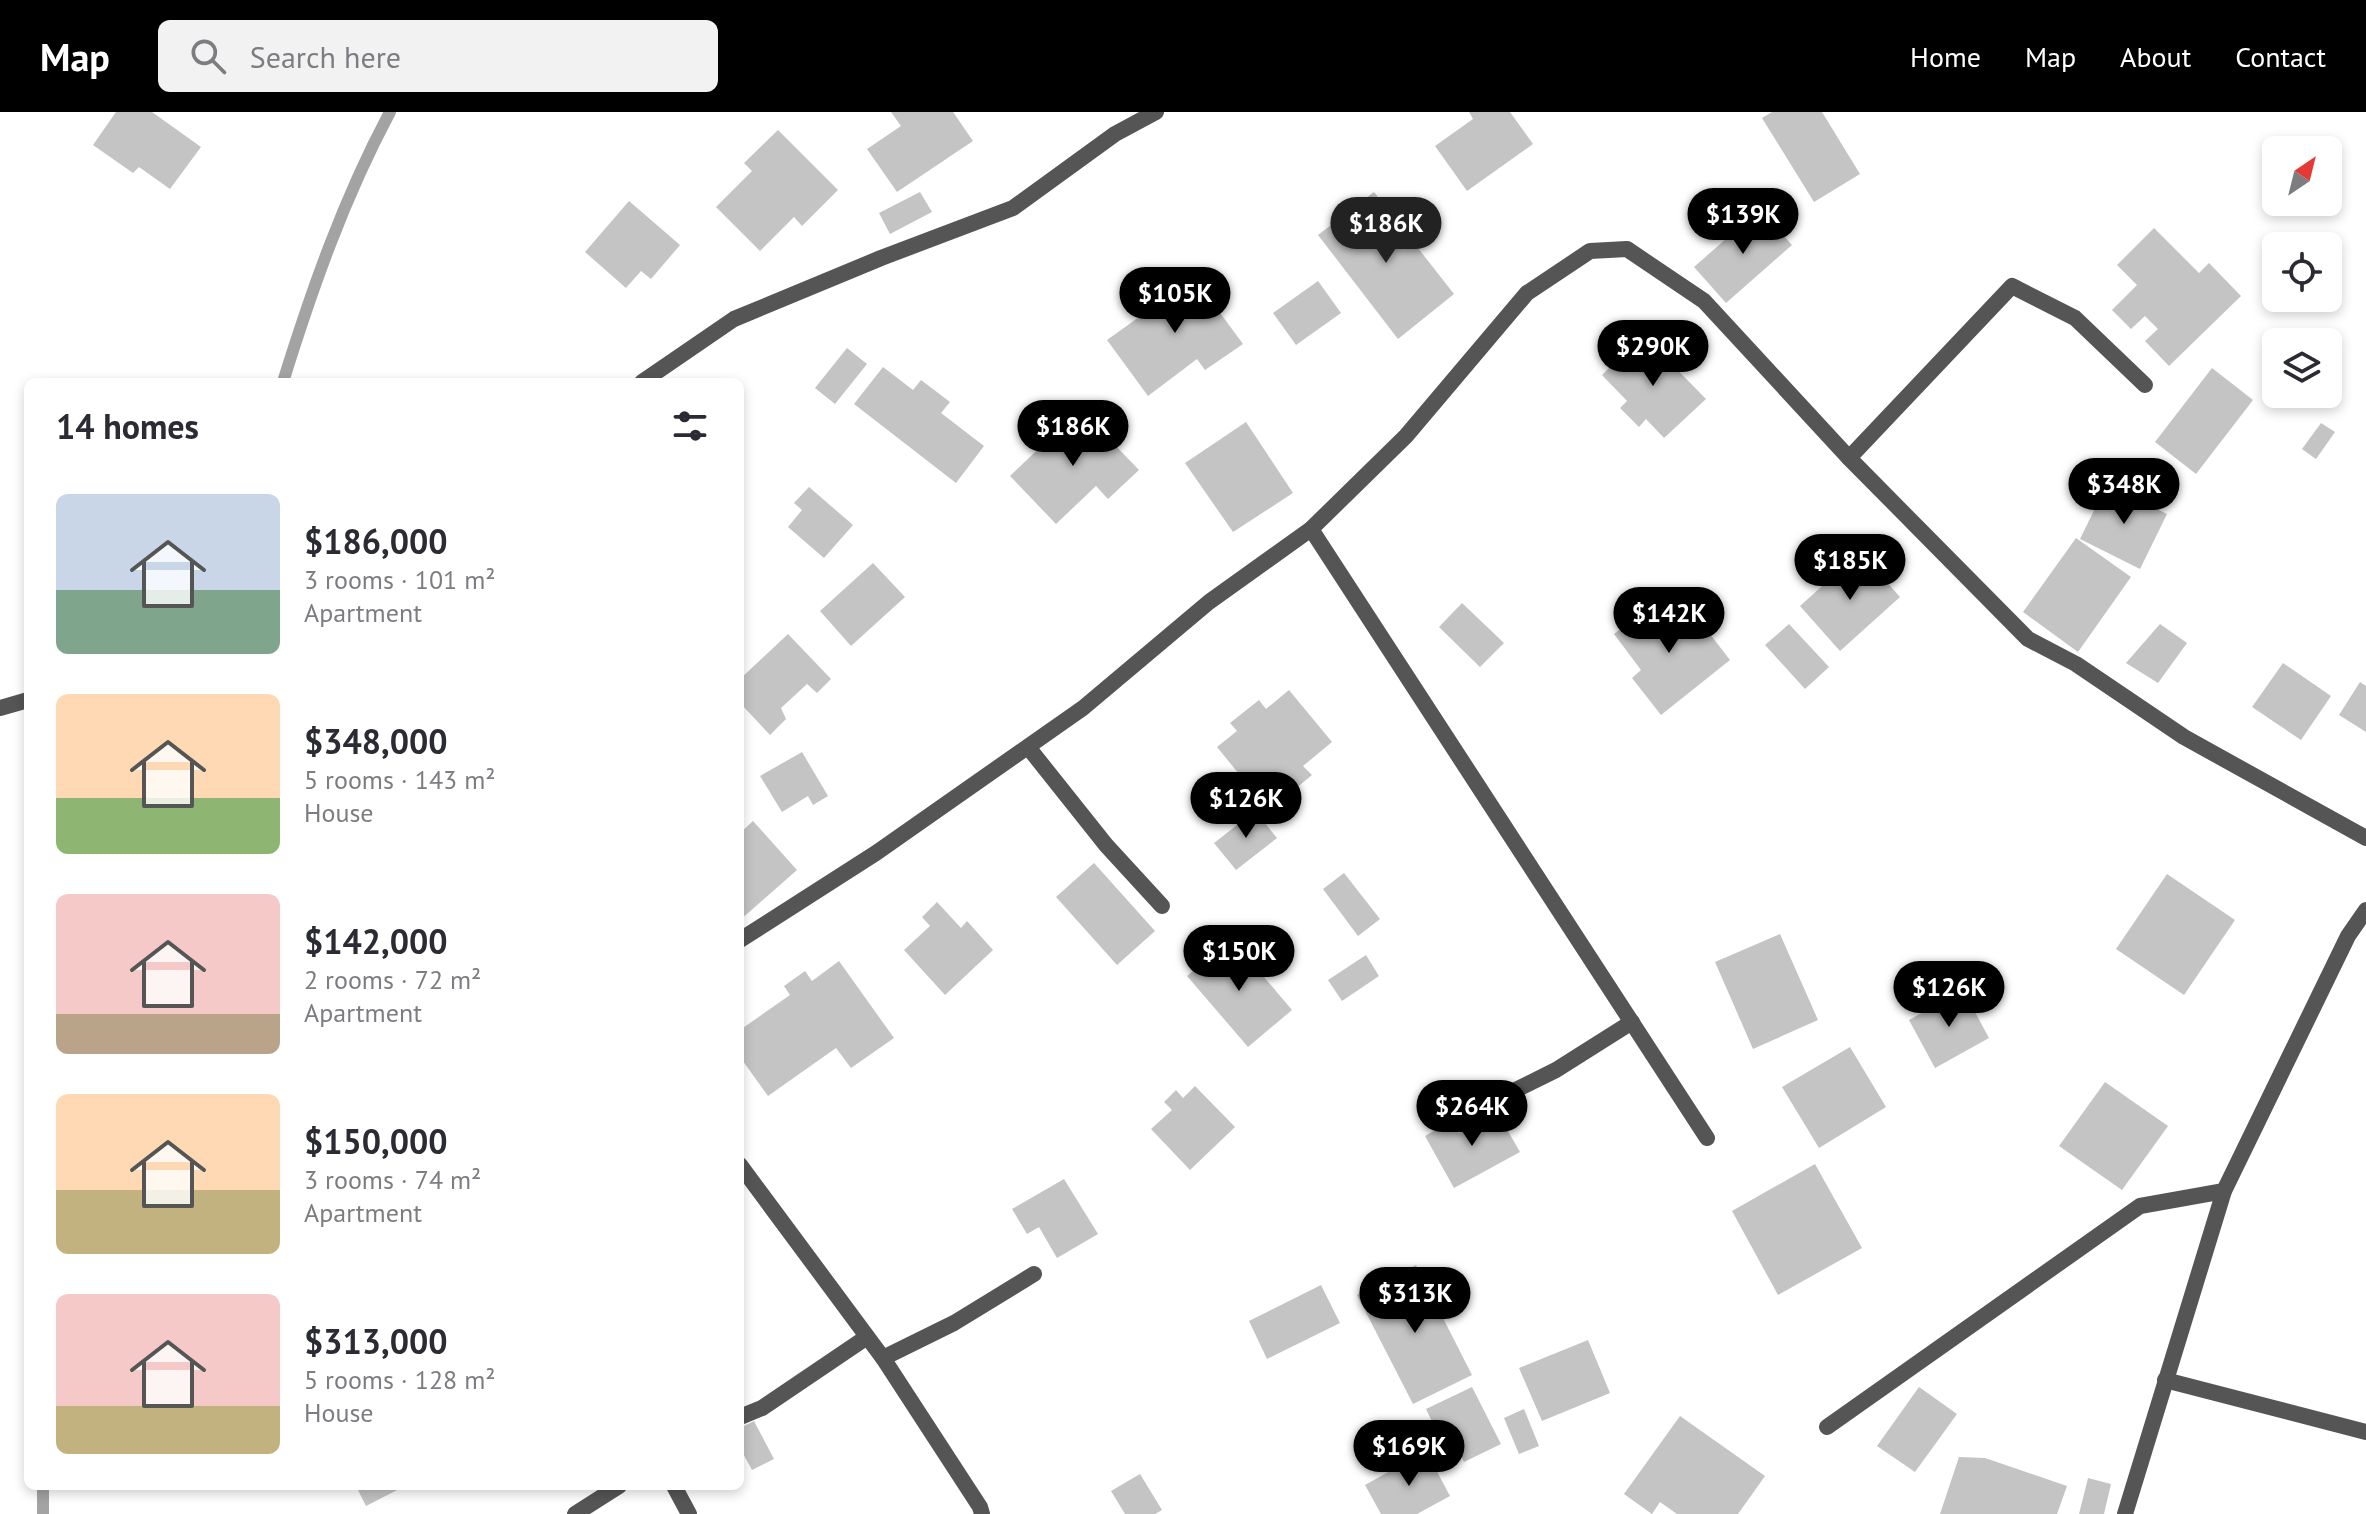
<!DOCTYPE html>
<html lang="en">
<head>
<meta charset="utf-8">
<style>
	:root { --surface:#fff; --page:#f2f2f3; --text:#2b2b33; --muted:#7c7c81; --accent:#000 }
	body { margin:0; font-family:"PT Sans",sans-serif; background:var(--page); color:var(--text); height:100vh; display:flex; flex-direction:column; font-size:30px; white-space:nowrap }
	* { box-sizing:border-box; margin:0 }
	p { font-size:26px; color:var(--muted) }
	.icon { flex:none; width:44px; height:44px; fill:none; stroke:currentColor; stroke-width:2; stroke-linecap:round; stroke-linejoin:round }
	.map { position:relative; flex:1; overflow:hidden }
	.sheet { position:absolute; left:24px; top:266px; width:720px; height:1112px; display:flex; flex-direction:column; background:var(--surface); border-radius:12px; box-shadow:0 4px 12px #0003 }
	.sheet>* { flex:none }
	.needle { width:52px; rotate:35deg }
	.tools { position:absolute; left:2262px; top:24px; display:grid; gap:16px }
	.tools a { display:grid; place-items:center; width:80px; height:80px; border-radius:12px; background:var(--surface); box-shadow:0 4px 12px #0003; font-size:40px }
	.price { position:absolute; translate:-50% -68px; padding:0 18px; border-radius:28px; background:var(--accent); color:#fff; font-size:26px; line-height:52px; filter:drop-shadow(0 2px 4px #0008) }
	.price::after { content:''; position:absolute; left:50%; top:48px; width:24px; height:18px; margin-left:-12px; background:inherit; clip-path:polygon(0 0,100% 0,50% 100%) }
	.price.active { background:#222; color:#fff }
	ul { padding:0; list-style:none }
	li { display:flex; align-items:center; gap:24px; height:200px; padding:0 32px }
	li span { display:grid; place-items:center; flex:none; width:224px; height:160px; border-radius:12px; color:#555 }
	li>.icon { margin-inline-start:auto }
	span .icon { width:96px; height:96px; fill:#fffc; stroke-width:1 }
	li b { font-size:34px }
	h2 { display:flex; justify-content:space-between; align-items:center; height:96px; padding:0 32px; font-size:34px }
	header { display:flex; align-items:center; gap:48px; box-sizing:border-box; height:112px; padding:0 40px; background:var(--accent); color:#fff }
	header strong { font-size:38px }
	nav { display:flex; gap:44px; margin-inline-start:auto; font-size:28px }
	.search { width:560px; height:72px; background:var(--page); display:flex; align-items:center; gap:20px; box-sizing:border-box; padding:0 28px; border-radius:12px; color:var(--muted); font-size:30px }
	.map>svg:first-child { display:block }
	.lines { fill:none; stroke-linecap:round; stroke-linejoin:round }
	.stream { stroke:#a3a3a3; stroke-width:12 }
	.building { fill:#c4c4c4 }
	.service { stroke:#555; stroke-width:16 }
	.minor { stroke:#555; stroke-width:16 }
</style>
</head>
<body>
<header>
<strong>Map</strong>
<div class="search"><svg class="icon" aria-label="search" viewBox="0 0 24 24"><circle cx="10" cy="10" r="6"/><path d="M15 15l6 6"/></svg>Search here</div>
<nav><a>Home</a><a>Map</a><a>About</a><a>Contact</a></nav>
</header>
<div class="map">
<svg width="2366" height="1402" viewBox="0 0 2366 1402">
	<rect width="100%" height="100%" fill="#fff"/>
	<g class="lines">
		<g class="stream">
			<path d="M 283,270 C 312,177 344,86 390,0"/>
			<path d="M 43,1402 L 43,1374"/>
		</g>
	</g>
	<g class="building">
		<path d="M 116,0 L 152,0 L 201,35 L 170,77 L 139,55 L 133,61 L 93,33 Z"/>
		<path d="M 891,0 L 953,0 L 973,29 L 897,80 L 867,37 L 901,14 Z"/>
		<path d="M 1469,0 L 1510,0 L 1533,32 L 1467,79 L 1435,34 L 1473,7 Z"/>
		<path d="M 1772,0 L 1822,0 L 1860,62 L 1814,90 L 1762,6 Z"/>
		<path d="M 778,18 L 838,78 L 802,114 L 794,105 L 760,139 L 716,95 L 752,59 L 744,51 Z"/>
		<path d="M 920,80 L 932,100 L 890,122 L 879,101 Z"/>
		<path d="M 1374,80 L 1454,182 L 1398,227 L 1318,123 Z"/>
		<path d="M 629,89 L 680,133 L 651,167 L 641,159 L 626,176 L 585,140 Z"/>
		<path d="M 1760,97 L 1792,133 L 1726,191 L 1694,155 Z"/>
		<path d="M 2154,116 L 2199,161 L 2209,151 L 2241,184 L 2169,254 L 2145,229 L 2158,217 L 2145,204 L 2131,217 L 2112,198 L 2137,173 L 2117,153 Z"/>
		<path d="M 1187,156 L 1243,232 L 1205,258 L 1197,247 L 1148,284 L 1107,228 L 1167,185 L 1161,176 Z"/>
		<path d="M 1318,169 L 1341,201 L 1296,233 L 1273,201 Z"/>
		<path d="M 1643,223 L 1706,287 L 1664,326 L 1646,307 L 1639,315 L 1620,296 L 1627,289 L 1602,263 Z"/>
		<path d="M 847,236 L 867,252 L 835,292 L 815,276 Z"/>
		<path d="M 883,255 L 913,278 L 921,268 L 950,290 L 941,301 L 984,334 L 956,371 L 854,292 Z"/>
		<path d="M 2212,256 L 2253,288 L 2196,362 L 2155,330 Z"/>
		<path d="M 1080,297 L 1139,358 L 1108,387 L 1096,374 L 1056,412 L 1010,364 Z"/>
		<path d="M 1246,310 L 1293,381 L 1233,420 L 1185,351 Z"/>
		<path d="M 2321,311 L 2335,320 L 2316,347 L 2302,337 Z"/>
		<path d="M 2107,372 L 2167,402 L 2140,457 L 2080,427 Z"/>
		<path d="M 809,375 L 853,413 L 824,446 L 788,415 L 802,398 L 794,391 Z"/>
		<path d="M 2076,426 L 2131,465 L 2078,540 L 2023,500 Z"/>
		<path d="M 1860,440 L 1900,485 L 1840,539 L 1800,494 Z"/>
		<path d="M 873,451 L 905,485 L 851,534 L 820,499 Z"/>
		<path d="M 1661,486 L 1691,523 L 1703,513 L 1730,548 L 1661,603 L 1632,566 L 1641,558 L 1614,522 Z"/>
		<path d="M 1462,491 L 1504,531 L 1480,555 L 1439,515 Z"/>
		<path d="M 1789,512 L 1829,555 L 1805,577 L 1765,533 Z"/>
		<path d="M 2160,512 L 2187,531 L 2158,571 L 2126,551 Z"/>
		<path d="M 788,522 L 831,567 L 817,581 L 807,572 L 781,596 L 786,607 L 770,623 L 740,591 L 740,567 Z"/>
		<path d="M 2283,551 L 2331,584 L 2301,628 L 2252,595 Z"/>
		<path d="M 2360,570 L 2366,574 L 2366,620 L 2339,603 Z"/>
		<path d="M 1289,578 L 1332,630 L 1303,654 L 1312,663 L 1289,682 L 1280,673 L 1261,689 L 1217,635 L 1237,619 L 1230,611 L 1259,588 L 1266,597 Z"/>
		<path d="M 802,640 L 828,684 L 813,693 L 808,684 L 782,700 L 760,664 Z"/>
		<path d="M 1255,699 L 1277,726 L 1236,758 L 1214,731 Z"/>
		<path d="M 753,709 L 797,758 L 740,808 L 740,721 Z"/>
		<path d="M 1094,751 L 1155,819 L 1117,853 L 1056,785 Z"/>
		<path d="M 1344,761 L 1380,807 L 1358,824 L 1323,777 Z"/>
		<path d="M 2167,762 L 2235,808 L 2184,883 L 2116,837 Z"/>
		<path d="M 937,790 L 961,816 L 967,809 L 993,838 L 945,883 L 904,838 L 930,814 L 922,805 Z"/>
		<path d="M 1780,822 L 1818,908 L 1753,937 L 1715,850 Z"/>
		<path d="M 1231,826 L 1292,898 L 1248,935 L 1187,864 Z"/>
		<path d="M 1366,843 L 1379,864 L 1342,889 L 1328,868 Z"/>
		<path d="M 839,849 L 894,926 L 851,956 L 836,936 L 768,984 L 740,945 L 740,918 L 790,883 L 784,874 L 805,859 L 812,869 Z"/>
		<path d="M 1963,878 L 1989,926 L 1935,956 L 1909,908 Z"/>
		<path d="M 1850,935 L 1886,995 L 1819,1036 L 1782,975 Z"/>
		<path d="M 2105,970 L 2168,1014 L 2122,1078 L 2059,1034 Z"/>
		<path d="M 1195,974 L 1235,1015 L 1190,1058 L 1151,1017 L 1172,998 L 1164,990 L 1176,978 L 1183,986 Z"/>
		<path d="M 1497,1000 L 1520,1040 L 1454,1076 L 1425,1024 L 1451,1009 L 1459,1021 Z"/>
		<path d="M 1815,1052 L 1862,1136 L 1778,1183 L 1732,1099 Z"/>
		<path d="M 1064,1067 L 1098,1122 L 1057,1146 L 1039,1115 L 1027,1122 L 1012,1097 Z"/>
		<path d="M 1416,1153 L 1472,1263 L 1413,1292 L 1357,1183 Z"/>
		<path d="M 1321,1173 L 1340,1211 L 1267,1247 L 1249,1209 Z"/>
		<path d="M 1588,1228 L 1610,1281 L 1542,1309 L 1519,1256 Z"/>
		<path d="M 1472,1275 L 1501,1332 L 1464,1350 L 1446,1315 L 1437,1320 L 1426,1297 Z"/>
		<path d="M 1919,1275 L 1957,1302 L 1915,1360 L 1877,1334 Z"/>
		<path d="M 1524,1297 L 1539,1334 L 1519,1342 L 1504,1306 Z"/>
		<path d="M 1680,1304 L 1765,1364 L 1738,1402 L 1677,1402 L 1660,1390 L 1652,1402 L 1624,1382 Z"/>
		<path d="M 754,1309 L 774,1347 L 752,1358 L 740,1336 L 740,1316 Z"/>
		<path d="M 1426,1339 L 1450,1384 L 1417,1402 L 1381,1402 L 1365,1373 Z"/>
		<path d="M 1959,1345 L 1985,1346 L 2067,1374 L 2057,1402 L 1940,1402 Z"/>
		<path d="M 1140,1362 L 1162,1398 L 1155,1402 L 1125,1402 L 1111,1379 Z"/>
		<path d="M 2088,1366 L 2111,1372 L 2104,1402 L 2079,1402 Z"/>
		<path d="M 356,1374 L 405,1374 L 366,1394 Z"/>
	</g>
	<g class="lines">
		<g class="service">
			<path d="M 1311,417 L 1707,1026"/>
			<path d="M 2165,1268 L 2366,1320"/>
			<path d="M 1827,1315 L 2140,1094 L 2224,1079"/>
		</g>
		<g class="minor">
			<path d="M 642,270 L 734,207 L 881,146 L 1013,96 L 1115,22 L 1156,0"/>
			<path d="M 1849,346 L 2012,174 L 2075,206 L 2145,273"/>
			<path d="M 0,596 L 28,588"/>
			<path d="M 1028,635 L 1106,733 L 1162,794"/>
			<path d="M 740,828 L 876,741 L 1083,596 L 1209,490 L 1311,417 L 1406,324 L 1527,181 L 1590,139 L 1627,137 L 1704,189 L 1849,346 L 2028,527 L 2076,552 L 2184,625 L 2366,726"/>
			<path d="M 1473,999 L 1556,958 L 1632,910"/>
			<path d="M 740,1053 L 883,1246 L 980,1395 L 982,1402"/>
			<path d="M 883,1246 L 954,1211 L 1034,1162"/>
			<path d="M 740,1305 L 762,1296 L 867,1225"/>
			<path d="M 674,1374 L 689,1402"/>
			<path d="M 575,1402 L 619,1374"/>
			<path d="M 2125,1402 L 2224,1079 L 2348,824 L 2366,798"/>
		</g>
	</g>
</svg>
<div class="tools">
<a><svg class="needle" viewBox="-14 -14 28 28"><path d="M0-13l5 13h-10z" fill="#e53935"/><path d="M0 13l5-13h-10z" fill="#7c7c81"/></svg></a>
<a><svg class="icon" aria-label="locate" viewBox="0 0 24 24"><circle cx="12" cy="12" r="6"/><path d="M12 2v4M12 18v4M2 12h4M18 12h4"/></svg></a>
<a><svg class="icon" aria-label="layers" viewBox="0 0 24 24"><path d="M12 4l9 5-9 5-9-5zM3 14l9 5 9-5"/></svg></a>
</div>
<b class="price" style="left:1743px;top:144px">$139K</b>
<b class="price active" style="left:1386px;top:153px">$186K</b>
<b class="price" style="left:1175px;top:223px">$105K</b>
<b class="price" style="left:1653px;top:276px">$290K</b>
<b class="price" style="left:1073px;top:356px">$186K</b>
<b class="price" style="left:2124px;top:414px">$348K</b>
<b class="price" style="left:1850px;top:490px">$185K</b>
<b class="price" style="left:1669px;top:543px">$142K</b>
<b class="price" style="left:1246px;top:728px">$126K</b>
<b class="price" style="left:1239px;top:881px">$150K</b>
<b class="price" style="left:1949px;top:917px">$126K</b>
<b class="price" style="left:1472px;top:1036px">$264K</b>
<b class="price" style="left:1415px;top:1223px">$313K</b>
<b class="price" style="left:1409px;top:1376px">$169K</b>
<section class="sheet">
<h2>14 homes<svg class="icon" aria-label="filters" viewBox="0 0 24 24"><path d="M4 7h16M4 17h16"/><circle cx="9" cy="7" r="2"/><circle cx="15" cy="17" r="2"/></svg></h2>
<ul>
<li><span style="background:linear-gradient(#c9d6e8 60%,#7fa58c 0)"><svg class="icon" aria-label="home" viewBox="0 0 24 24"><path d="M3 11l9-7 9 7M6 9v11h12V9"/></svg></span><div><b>$186,000</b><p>3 rooms · 101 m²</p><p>Apartment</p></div></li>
<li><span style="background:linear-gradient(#ffd9b3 65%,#8fb573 0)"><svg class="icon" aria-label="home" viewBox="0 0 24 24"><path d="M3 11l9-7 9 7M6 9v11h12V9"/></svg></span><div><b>$348,000</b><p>5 rooms · 143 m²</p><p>House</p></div></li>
<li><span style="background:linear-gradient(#f6c9c9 75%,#b9a48a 0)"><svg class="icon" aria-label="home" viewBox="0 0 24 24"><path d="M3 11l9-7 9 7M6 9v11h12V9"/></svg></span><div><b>$142,000</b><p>2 rooms · 72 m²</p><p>Apartment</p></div></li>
<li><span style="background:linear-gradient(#ffd9b3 60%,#c2b280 0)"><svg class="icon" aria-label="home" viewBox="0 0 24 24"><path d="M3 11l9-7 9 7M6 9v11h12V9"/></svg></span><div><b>$150,000</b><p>3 rooms · 74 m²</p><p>Apartment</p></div></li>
<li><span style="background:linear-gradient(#f6c9c9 70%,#c2b280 0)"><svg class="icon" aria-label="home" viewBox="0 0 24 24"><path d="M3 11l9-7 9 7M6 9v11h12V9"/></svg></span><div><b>$313,000</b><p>5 rooms · 128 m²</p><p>House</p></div></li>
</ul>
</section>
</div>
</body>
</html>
